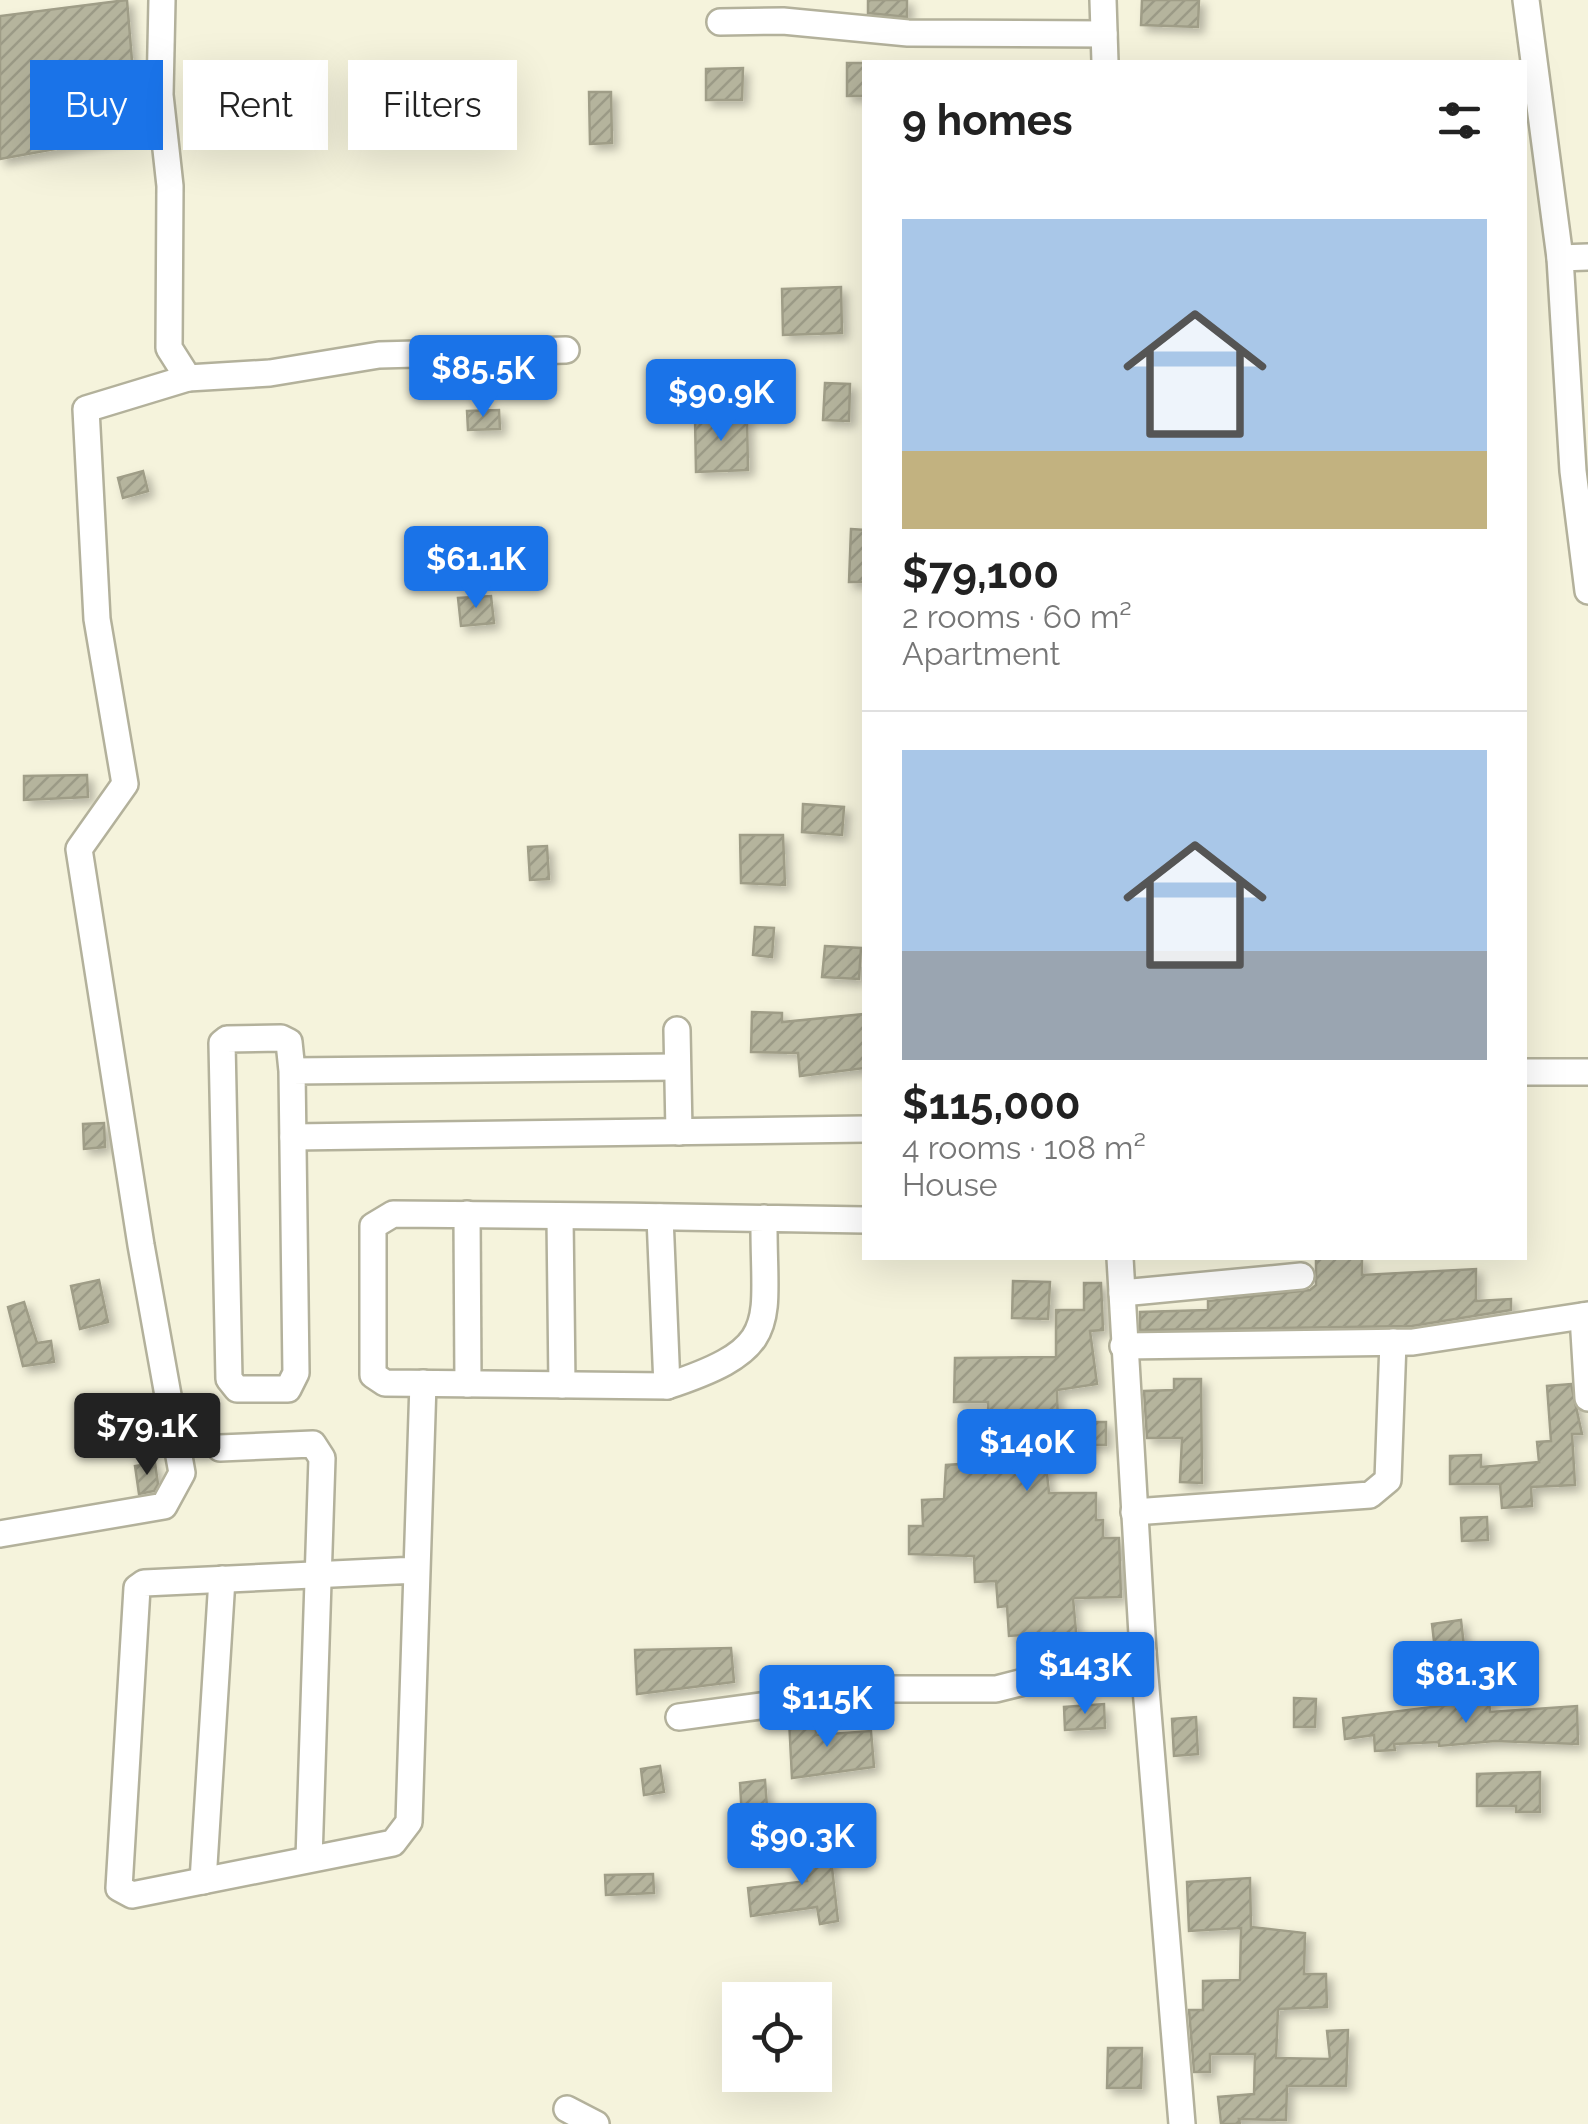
<!DOCTYPE html>
<html lang="en">
<head>
<meta charset="utf-8">
<style>
	:root { --surface:#fff; --page:#f6f6f6; --text:#222; --muted:#767676; --line:#e0e0e0; --accent:#1a73e8 }
	body { margin:0; font-family:Raleway,sans-serif; background:var(--page); color:var(--text); height:100vh; display:flex; flex-direction:column; font-size:38px; white-space:nowrap }
	* { box-sizing:border-box; margin:0 }
	p { font-size:32px; color:var(--muted) }
	.icon { flex:none; width:55px; height:55px; fill:none; stroke:currentColor; stroke-width:2; stroke-linecap:round; stroke-linejoin:round }
	.map { position:relative; flex:1; overflow:hidden }
	.drawer { position:absolute; left:862px; top:60px; width:665px; height:1200px; display:flex; flex-direction:column; background:var(--surface); border-radius:0px; box-shadow:0 10px 40px #0002 }
	.drawer>* { flex:none }
	.guide { position:absolute; left:30px; top:60px; width:682px; height:90px; display:flex; gap:20px }
	.tools { position:absolute; left:722px; top:1982px; display:grid; gap:20px }
	.tools a { display:grid; place-items:center; width:110px; height:110px; border-radius:0px; background:var(--surface); box-shadow:0 10px 40px #0002; font-size:50px }
	.price { position:absolute; translate:-50% -85px; padding:0 22px; border-radius:10px; background:var(--accent); color:#fff; font-size:32px; line-height:65px; filter:drop-shadow(0 2px 5px #0008) }
	.price::after { content:''; position:absolute; left:50%; top:60px; width:30px; height:22px; margin-left:-15px; background:inherit; clip-path:polygon(0 0,100% 0,50% 100%) }
	.price.current { background:#222; color:#fff }
	ul { padding:0; list-style:none }
	li { display:grid; align-content:center; gap:20px; height:530px; padding:0 40px }
	li+li { border-top:2px solid var(--line) }
	li span { display:grid; place-items:center; height:310px; border-radius:0px; color:#555 }
	li>.icon { margin-inline-start:auto }
	span .icon { width:180px; height:180px; fill:#fffc; stroke-width:1 }
	li b { font-size:42px }
	h2 { display:flex; justify-content:space-between; align-items:center; height:120px; padding:0 40px; font-size:42px }
	.chip { padding:0 35px; border-radius:0px; background:var(--surface); box-shadow:0 10px 40px #0002; font-size:35px; line-height:90px }
	.chip.current { background:var(--accent); color:#fff }
	.map>svg:first-child { display:block }
	.building { fill:url(#building-hatch); stroke:#9f9d87; stroke-width:2.5; filter:url(#shadow) }
	.lines { fill:none; stroke-linecap:round; stroke-linejoin:round }
	.minor-casing { stroke:#b3b19b; stroke-width:30 }
	.minor { stroke:#fff; stroke-width:25 }
</style>
</head>
<body>
<div class="map">
<svg width="1588" height="2124" viewBox="0 0 1588 2124">
	<defs>
		<pattern id="building-hatch" width="6" height="6" patternUnits="userSpaceOnUse" patternTransform="scale(2.5)"><rect width="6" height="6" fill="#b5b49d"/><path d="M-1 1l2-2M0 6l6-6M5 7l2-2" fill="none" stroke="#9b9a86"/></pattern>
		<filter id="shadow"><feDropShadow dx="5.5" dy="5.5" stdDeviation="5" flood-color="#0004"/></filter>
	</defs>
	<rect width="100%" height="100%" fill="#f5f3dc"/>
	<g class="building">
		<path d="M 127,0 L 138,134 L 0,159 L 0,16 Z"/>
		<path d="M 868,0 L 907,0 L 907,17 L 868,13 Z"/>
		<path d="M 1142,0 L 1199,0 L 1198,27 L 1141,25 Z"/>
		<rect x="847" y="63" width="18" height="33"/>
		<path d="M 743,68 L 742,100 L 706,100 L 706,69 Z"/>
		<path d="M 589,92 L 611,92 L 612,143 L 590,144 Z"/>
		<path d="M 841,287 L 842,333 L 783,335 L 782,289 Z"/>
		<path d="M 825,383 L 850,384 L 849,421 L 823,420 Z"/>
		<path d="M 499,410 L 500,429 L 468,430 L 467,411 Z"/>
		<path d="M 747,417 L 748,470 L 696,472 L 695,419 Z"/>
		<path d="M 143,471 L 148,491 L 123,498 L 118,478 Z"/>
		<path d="M 851,529 L 865,530 L 865,582 L 849,582 Z"/>
		<path d="M 491,596 L 494,623 L 461,626 L 458,598 Z"/>
		<path d="M 87,775 L 88,797 L 24,800 L 24,776 Z"/>
		<path d="M 803,804 L 844,807 L 842,835 L 802,832 Z"/>
		<path d="M 740,835 L 783,835 L 785,885 L 741,883 Z"/>
		<path d="M 547,846 L 549,879 L 530,880 L 528,847 Z"/>
		<path d="M 755,927 L 774,928 L 772,957 L 753,955 Z"/>
		<path d="M 825,946 L 861,948 L 859,979 L 822,977 Z"/>
		<path d="M 752,1012 L 782,1013 L 782,1022 L 865,1014 L 865,1068 L 800,1076 L 798,1053 L 751,1052 Z"/>
		<path d="M 104,1123 L 105,1147 L 84,1149 L 83,1124 Z"/>
		<path d="M 1316,1258 L 1362,1258 L 1362,1275 L 1476,1269 L 1476,1301 L 1511,1299 L 1511,1310 L 1412,1326 L 1140,1330 L 1140,1312 L 1208,1310 L 1208,1301 L 1310,1290 L 1316,1285 Z"/>
		<path d="M 99,1280 L 108,1322 L 80,1329 L 71,1286 Z"/>
		<path d="M 1013,1281 L 1050,1282 L 1048,1319 L 1012,1318 Z"/>
		<path d="M 1084,1283 L 1101,1283 L 1103,1330 L 1090,1331 L 1097,1384 L 1057,1390 L 1058,1424 L 1049,1425 L 1049,1455 L 1045,1455 L 1049,1493 L 1096,1493 L 1096,1520 L 1103,1520 L 1103,1538 L 1119,1538 L 1121,1597 L 1073,1598 L 1077,1643 L 1045,1645 L 1046,1660 L 1024,1665 L 1023,1635 L 1009,1636 L 1007,1606 L 998,1607 L 996,1581 L 975,1582 L 974,1556 L 909,1554 L 909,1526 L 923,1526 L 922,1500 L 944,1499 L 946,1465 L 1022,1460 L 1021,1422 L 988,1423 L 988,1402 L 954,1402 L 955,1358 L 1056,1357 L 1056,1310 L 1084,1310 Z"/>
		<path d="M 24,1302 L 37,1343 L 51,1341 L 54,1362 L 23,1366 L 8,1307 Z"/>
		<path d="M 1174,1379 L 1201,1379 L 1202,1483 L 1180,1482 L 1182,1438 L 1147,1438 L 1144,1391 L 1174,1390 Z"/>
		<path d="M 1571,1384 L 1582,1434 L 1572,1434 L 1575,1485 L 1531,1487 L 1532,1506 L 1502,1508 L 1500,1484 L 1450,1484 L 1450,1456 L 1481,1455 L 1481,1467 L 1539,1462 L 1537,1442 L 1551,1441 L 1547,1386 Z"/>
		<rect x="1082" y="1422" width="24" height="23"/>
		<path d="M 155,1463 L 158,1484 L 154,1491 L 139,1494 L 135,1466 Z"/>
		<path d="M 1487,1517 L 1488,1540 L 1462,1541 L 1461,1518 Z"/>
		<path d="M 1461,1620 L 1465,1655 L 1436,1659 L 1432,1624 Z"/>
		<path d="M 731,1648 L 734,1682 L 637,1694 L 635,1650 Z"/>
		<path d="M 1294,1698 L 1316,1699 L 1315,1727 L 1294,1727 Z"/>
		<path d="M 1489,1700 L 1490,1712 L 1577,1706 L 1578,1744 L 1495,1741 L 1439,1746 L 1439,1742 L 1394,1744 L 1395,1750 L 1375,1751 L 1374,1735 L 1345,1739 L 1343,1718 Z"/>
		<path d="M 1104,1704 L 1105,1728 L 1065,1730 L 1064,1707 Z"/>
		<path d="M 816,1715 L 816,1735 L 871,1731 L 874,1767 L 792,1778 L 789,1719 Z"/>
		<path d="M 1196,1717 L 1198,1754 L 1174,1756 L 1172,1719 Z"/>
		<path d="M 660,1766 L 664,1792 L 644,1795 L 641,1769 Z"/>
		<path d="M 1540,1772 L 1540,1812 L 1516,1812 L 1516,1806 L 1477,1806 L 1477,1774 Z"/>
		<path d="M 765,1780 L 769,1834 L 743,1836 L 740,1783 Z"/>
		<path d="M 829,1841 L 838,1921 L 820,1924 L 817,1907 L 751,1916 L 748,1888 L 807,1881 L 801,1845 Z"/>
		<path d="M 653,1874 L 654,1893 L 606,1895 L 605,1875 Z"/>
		<path d="M 1250,1878 L 1251,1927 L 1305,1933 L 1304,1974 L 1326,1974 L 1327,2007 L 1278,2009 L 1276,2058 L 1330,2059 L 1327,2031 L 1348,2030 L 1346,2086 L 1287,2086 L 1286,2120 L 1239,2119 L 1240,2124 L 1221,2124 L 1218,2097 L 1254,2094 L 1255,2054 L 1210,2054 L 1210,2072 L 1194,2072 L 1189,2010 L 1203,2010 L 1203,1981 L 1240,1980 L 1241,1928 L 1189,1931 L 1187,1882 Z"/>
		<path d="M 1108,2048 L 1142,2048 L 1141,2088 L 1107,2088 Z"/>
	</g>
	<g class="lines">
		<g class="minor-casing">
			<g id="minor">
				<path d="M 162,0 L 160,95 L 170,186 L 169,348 L 188,378 L 270,373 L 379,355 L 566,350"/>
				<path d="M 1103,0 L 1105,62"/>
				<path d="M 1526,0 L 1560,258 L 1573,471 L 1588,591"/>
				<path d="M 720,22 L 783,21 L 908,33 L 1104,34"/>
				<path d="M 1560,258 L 1588,257"/>
				<path d="M 677,1030 L 679,1132"/>
				<path d="M 292,1071 L 289,1042 L 281,1038 L 227,1039 L 222,1043 L 229,1379 L 237,1389 L 288,1389 L 296,1373 L 292,1071 L 677,1067"/>
				<path d="M 1525,1072 L 1588,1072"/>
				<path d="M 293,1137 L 865,1129"/>
				<path d="M 467,1214 L 468,1384"/>
				<path d="M 560,1217 L 562,1385"/>
				<path d="M 660,1217 L 667,1386"/>
				<path d="M 764,1218 C 763,1325 785,1347 667,1386 L 385,1383 L 373,1375 L 373,1226 L 393,1214 C 550,1215 708,1217 865,1220"/>
				<path d="M 1120,1258 L 1143,1652 L 1182,2124"/>
				<path d="M 1122,1293 L 1301,1276"/>
				<path d="M 1583,1316 L 1588,1398"/>
				<path d="M 1123,1346 L 1413,1342 L 1588,1315"/>
				<path d="M 220,1448 L 313,1444 L 322,1458 L 309,1859"/>
				<path d="M 1134,1512 L 1370,1495 L 1388,1480 L 1393,1342"/>
				<path d="M 0,1534 L 164,1506 L 182,1473 L 141,1245 L 79,849 L 125,784 L 97,619 L 86,409 L 188,378"/>
				<path d="M 417,1570 L 144,1583 L 137,1588 L 119,1888 L 132,1895 L 393,1843 L 409,1822 L 423,1383"/>
				<path d="M 679,1717 L 886,1689 L 996,1689 L 1143,1652"/>
				<path d="M 203,1881 L 222,1579"/>
				<path d="M 567,2109 L 596,2124"/>
			</g>
		</g>
		<use href="#minor" class="minor"/>
	</g>
</svg>
<div class="tools">
<a><svg class="icon" aria-label="locate" viewBox="0 0 24 24"><circle cx="12" cy="12" r="6"/><path d="M12 2v4M12 18v4M2 12h4M18 12h4"/></svg></a>
</div>
<b class="price" style="left:483px;top:420px">$85.5K</b>
<b class="price" style="left:721px;top:444px">$90.9K</b>
<b class="price" style="left:476px;top:611px">$61.1K</b>
<b class="price current" style="left:147px;top:1478px">$79.1K</b>
<b class="price" style="left:1027px;top:1494px">$140K</b>
<b class="price" style="left:1085px;top:1717px">$143K</b>
<b class="price" style="left:1466px;top:1726px">$81.3K</b>
<b class="price" style="left:827px;top:1750px">$115K</b>
<b class="price" style="left:802px;top:1888px">$90.3K</b>
<div class="guide">
<a class="chip current">Buy</a>
<a class="chip">Rent</a>
<a class="chip">Filters</a>
</div>
<section class="drawer">
<h2>9 homes<svg class="icon" aria-label="filters" viewBox="0 0 24 24"><path d="M4 7h16M4 17h16"/><circle cx="9" cy="7" r="2"/><circle cx="15" cy="17" r="2"/></svg></h2>
<ul>
<li><span style="background:linear-gradient(#a9c7e8 75%,#c2b280 0)"><svg class="icon" aria-label="home" viewBox="0 0 24 24"><path d="M3 11l9-7 9 7M6 9v11h12V9"/></svg></span><div><b>$79,100</b><p>2 rooms · 60 m²</p><p>Apartment</p></div></li>
<li><span style="background:linear-gradient(#a9c7e8 65%,#9aa5b1 0)"><svg class="icon" aria-label="home" viewBox="0 0 24 24"><path d="M3 11l9-7 9 7M6 9v11h12V9"/></svg></span><div><b>$115,000</b><p>4 rooms · 108 m²</p><p>House</p></div></li>
</ul>
</section>
</div>
</body>
</html>
